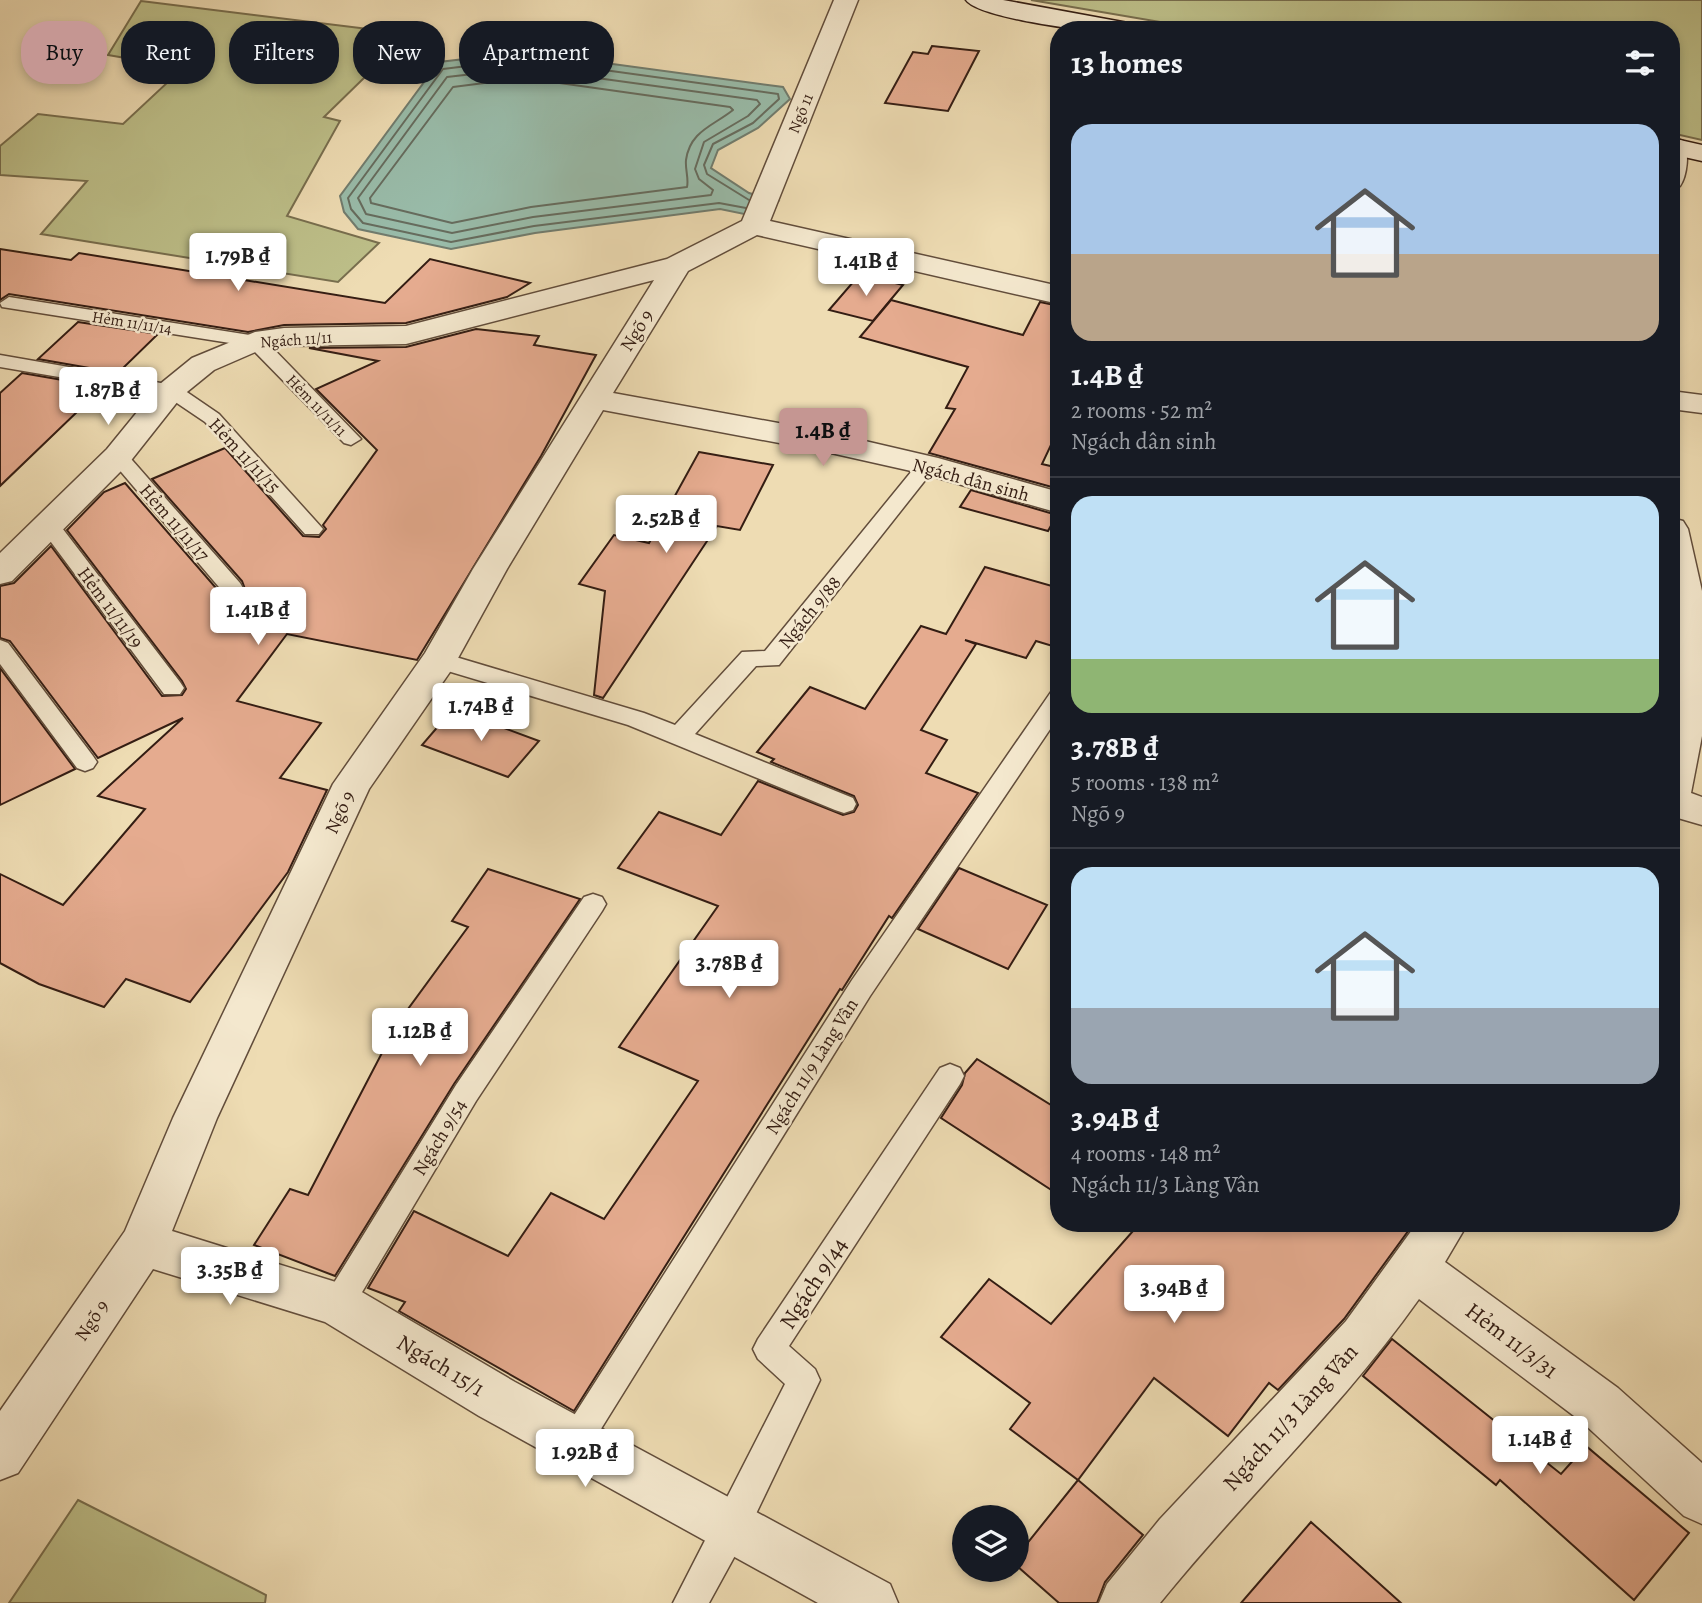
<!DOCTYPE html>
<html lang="en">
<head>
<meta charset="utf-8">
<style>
	:root { --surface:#171b24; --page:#242831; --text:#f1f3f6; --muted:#9ea1a6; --line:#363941; --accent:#c59692 }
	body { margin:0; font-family:Alegreya,serif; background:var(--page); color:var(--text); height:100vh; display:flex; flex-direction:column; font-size:26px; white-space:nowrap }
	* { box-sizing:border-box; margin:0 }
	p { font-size:23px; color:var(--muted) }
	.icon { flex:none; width:38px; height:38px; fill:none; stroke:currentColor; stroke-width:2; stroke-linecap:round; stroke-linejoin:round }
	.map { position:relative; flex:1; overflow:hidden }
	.panel { position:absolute; left:1050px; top:21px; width:630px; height:1211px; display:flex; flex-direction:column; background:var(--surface); border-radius:28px; box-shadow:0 4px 10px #0003 }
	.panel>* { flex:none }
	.hud { position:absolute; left:21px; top:21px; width:665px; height:63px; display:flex; gap:14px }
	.controls { position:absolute; left:952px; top:1505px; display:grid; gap:14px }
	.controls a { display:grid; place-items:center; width:77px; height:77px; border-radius:50%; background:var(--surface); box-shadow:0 4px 10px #0003; font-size:35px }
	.price { position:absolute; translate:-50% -60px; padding:0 16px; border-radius:7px; background:#fff; color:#222; font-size:23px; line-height:46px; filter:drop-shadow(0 2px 4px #0008) }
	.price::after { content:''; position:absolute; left:50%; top:42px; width:21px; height:16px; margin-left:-10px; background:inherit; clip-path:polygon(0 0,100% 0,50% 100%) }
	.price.active { background:var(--accent); color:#111 }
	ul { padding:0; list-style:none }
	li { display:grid; align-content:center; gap:14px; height:371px; padding:0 21px }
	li+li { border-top:2px solid var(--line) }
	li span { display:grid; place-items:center; height:217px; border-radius:21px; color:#555 }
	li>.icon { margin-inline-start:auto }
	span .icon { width:126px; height:126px; fill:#fffc; stroke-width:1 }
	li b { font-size:30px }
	h2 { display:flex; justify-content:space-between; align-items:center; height:84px; padding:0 21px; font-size:30px }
	.pill { padding:0 24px; border-radius:28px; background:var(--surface); box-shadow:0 4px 10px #0003; font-size:24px; line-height:63px }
	.pill.active { background:var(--accent); color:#111 }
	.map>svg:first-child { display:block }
	.green { fill:#bdbf89; stroke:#786e4e; stroke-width:2 }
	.water { fill:#99bcaa; stroke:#717c6e; stroke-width:2 }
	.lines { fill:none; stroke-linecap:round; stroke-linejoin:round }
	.shore { stroke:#666c5e; stroke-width:2 }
	.building { fill:#e5ab8f; stroke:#341d13; stroke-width:2 }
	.lane-casing { stroke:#624d3b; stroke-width:3 }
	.street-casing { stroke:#624d3b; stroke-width:3 }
	.secondary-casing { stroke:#341d13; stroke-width:3 }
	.lane { fill:#f4e8ce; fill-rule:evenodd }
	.street { fill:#f4e8ce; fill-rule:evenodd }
	.secondary { fill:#f4e8ce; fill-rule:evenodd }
	.labels { text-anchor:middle; stroke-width:5; stroke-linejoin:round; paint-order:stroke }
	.far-street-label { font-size:16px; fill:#341d13; stroke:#f4e8ce }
	.street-label { font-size:19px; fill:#341d13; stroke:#f4e8ce }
	.near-street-label { font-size:23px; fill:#341d13; stroke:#f4e8ce }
</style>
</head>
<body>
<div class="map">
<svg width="1702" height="1603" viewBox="0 0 1702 1603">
	<rect width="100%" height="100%" fill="#eedcb3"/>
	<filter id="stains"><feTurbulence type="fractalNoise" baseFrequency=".00286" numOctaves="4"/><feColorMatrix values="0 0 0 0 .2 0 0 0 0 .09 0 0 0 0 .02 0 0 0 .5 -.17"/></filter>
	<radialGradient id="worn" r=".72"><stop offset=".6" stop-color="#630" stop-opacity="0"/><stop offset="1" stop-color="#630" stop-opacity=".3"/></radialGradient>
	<g class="green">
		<path d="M 1031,0 L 1702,0 L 1702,140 L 1671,133 L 1671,30 L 1207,30 Z"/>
		<path d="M 141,1 L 409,34 L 324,117 L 340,121 L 287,216 L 379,243 L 338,282 L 41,234 L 87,181 L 0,175 L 0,146 L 38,114 L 123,124 L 183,68 L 108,55 Z"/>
		<path d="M 78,1500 L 266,1595 L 265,1603 L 9,1603 Z"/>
	</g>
	<path class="water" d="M 524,52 L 783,87 L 790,99 L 758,128 L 718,150 L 711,168 L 749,193 L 778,201 L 754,216 L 720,209 L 535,233 L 451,249 L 358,229 L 344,212 L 340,196 L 439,62 Z"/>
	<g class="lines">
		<g class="shore">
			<path d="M 524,68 L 757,100 L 760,104 L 748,116 L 704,142 L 695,169 L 699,179 L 713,190 L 711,195 L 533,217 L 452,233 L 366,214 L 358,198 L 447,77 Z"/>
			<path d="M 524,78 L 730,107 L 733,110 C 713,126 690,131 686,160 C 685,169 689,179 687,187 L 531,207 L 452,223 L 371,203 L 370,198 L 453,87 Z"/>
			<path d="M 746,208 L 719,203 L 534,226 L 451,242 L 363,223 L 351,209 L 348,198 L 443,69 L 524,59 L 778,94 L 779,99 L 753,123 L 713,144 L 704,165 L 707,174 L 749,200"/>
		</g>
	</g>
	<g class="building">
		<path d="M 932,46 L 979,51 L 948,111 L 885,103 L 913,52 L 928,54 Z"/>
		<path d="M 0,249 L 71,260 L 79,253 L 385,303 L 430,259 L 530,283 L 507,297 L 406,323 L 284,325 L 248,332 L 9,294 L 0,300 Z"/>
		<path d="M 860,274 L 903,285 L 873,321 L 829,310 Z"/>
		<path d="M 891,300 L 1023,335 L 1040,302 L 1059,306 L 1059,428 L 1042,464 L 1059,468 L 1059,489 L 929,453 L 955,409 L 946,408 L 968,367 L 860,337 Z"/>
		<path d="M 78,322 L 158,334 L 118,373 L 38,359 Z"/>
		<path d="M 476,329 L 539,336 L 534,345 L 596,355 L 541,456 L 417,660 L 287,634 L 237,701 L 321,723 L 280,778 L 327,790 L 288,872 L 231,949 L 190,1002 L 126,979 L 104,1007 L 39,984 L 0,963 L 0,874 L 63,905 L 145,809 L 98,796 L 183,718 L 98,758 L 10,641 L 0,638 L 0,586 L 14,583 L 51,546 L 162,696 L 182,695 L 186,689 L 182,681 L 67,530 L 104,492 L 125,483 L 222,595 L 240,596 L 245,589 L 242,581 L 152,479 L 225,448 L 303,536 L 319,537 L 326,529 L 323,525 L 377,450 L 316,389 L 378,361 L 309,348 L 406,347 Z"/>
		<path d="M 22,373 L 103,387 L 0,486 L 0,393 Z"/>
		<path d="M 699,452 L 773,465 L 740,530 L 717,526 L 603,698 L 594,695 L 605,591 L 579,584 L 614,535 L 649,543 Z"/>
		<path d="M 971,490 L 1057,515 L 1048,531 L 960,507 Z"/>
		<path d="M 985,567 L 1059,588 L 1059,648 L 1036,641 L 1026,658 L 965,640 L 976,644 L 921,730 L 947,740 L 926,773 L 978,793 L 892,918 L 889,916 L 842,990 L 840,989 L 574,1411 L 399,1311 L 405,1302 L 368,1288 L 414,1211 L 508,1256 L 551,1193 L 604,1219 L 698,1081 L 619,1047 L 718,906 L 618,868 L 659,812 L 721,835 L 758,781 L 843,815 L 854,812 L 858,805 L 854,796 L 771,762 L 774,759 L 757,752 L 810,687 L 865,709 L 921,626 L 946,634 Z"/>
		<path d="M 0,668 L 75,769 L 0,805 Z"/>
		<path d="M 453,709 L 539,741 L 508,777 L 422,745 Z"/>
		<path d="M 959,868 L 1047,905 L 1008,969 L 918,929 Z"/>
		<path d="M 488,869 L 580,899 L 454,1084 L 335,1276 L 254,1245 L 290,1189 L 308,1195 L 397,1024 L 468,927 L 452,921 Z"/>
		<path d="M 977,1059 L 1059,1110 L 1059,1195 L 941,1118 L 962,1085 L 965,1073 Z"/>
		<path d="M 1140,1223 L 1414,1223 L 1344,1319 L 1278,1390 L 1269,1383 L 1228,1436 L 1154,1378 L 1078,1480 L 1010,1429 L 1030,1403 L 941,1337 L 989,1279 L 1051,1324 Z"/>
		<path d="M 1392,1339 L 1561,1474 L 1586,1446 L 1689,1533 L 1634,1600 L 1500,1480 L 1496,1485 L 1363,1376 Z"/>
		<path d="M 1078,1480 L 1143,1535 L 1105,1582 L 1097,1603 L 1059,1603 L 1017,1566 L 1017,1556 Z"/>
		<path d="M 1311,1522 L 1401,1603 L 1241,1603 Z"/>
	</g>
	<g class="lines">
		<g class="lane-casing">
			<g id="lane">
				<path d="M 9,297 L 262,337 L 361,439 L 351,445 L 344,443 L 249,346 L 2,307 L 0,303 Z"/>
				<path d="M 0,355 L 178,386 L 219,414 L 323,529 L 319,534 L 305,534 L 205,422 L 165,395 L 0,367 Z"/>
				<path d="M 118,450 L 125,452 L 240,583 L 243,588 L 240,593 L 224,593 L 111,460 L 108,456 Z"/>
				<path d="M 927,459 L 934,461 L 937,465 L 934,469 L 779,665 L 756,666 L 695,734 L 853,798 L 856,804 L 853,810 L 844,813 L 835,810 L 628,725 L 431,666 L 428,660 L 431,654 L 439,652 L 644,713 L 675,725 L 742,652 L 765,651 L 920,461 Z"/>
				<path d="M 49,518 L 56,520 L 180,682 L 184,688 L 180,694 L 164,694 L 42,530 L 38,525 L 42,520 Z"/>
				<path d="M 0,640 L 8,643 L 93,756 L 97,762 L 93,768 L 85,771 L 77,768 L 0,664 Z"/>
				<path d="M 1059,690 L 1059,716 L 870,996 L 586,1453 L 575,1458 L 564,1453 L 559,1442 L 564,1431 L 852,980 L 1051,692 Z"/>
				<path d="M 593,894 L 602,897 L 606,904 L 602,911 L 476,1101 L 349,1314 L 338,1318 L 327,1314 L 323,1304 L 327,1294 L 456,1085 L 584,897 Z"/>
				<path d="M 950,1064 L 960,1068 L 964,1076 L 960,1084 L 789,1346 L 815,1369 L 820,1380 L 743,1541 L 709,1603 L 673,1603 L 785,1384 L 758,1359 L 753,1349 L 758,1339 L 940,1068 Z"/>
			</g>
		</g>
		<g class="street-casing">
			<g id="street">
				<path d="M 834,0 L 858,0 L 770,221 L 1059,286 L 1059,304 L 757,235 L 688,271 L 613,393 L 822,431 L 938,458 L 1059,492 L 1059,513 L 920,473 L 822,451 L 603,410 L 507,569 L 452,669 L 369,789 L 217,1118 L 172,1231 L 355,1288 L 515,1382 L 890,1584 L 898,1603 L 818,1603 L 479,1416 L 325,1322 L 153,1269 L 18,1473 L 0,1480 L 0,1411 L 125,1231 L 173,1118 L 333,784 L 425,653 L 473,569 L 654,280 L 406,344 L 284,346 L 262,349 L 214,370 L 182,396 L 129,463 L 12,581 L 0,584 L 0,553 L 107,449 L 160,384 L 192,358 L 255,332 L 284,328 L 406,326 L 667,259 L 742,221 Z"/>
				<path d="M 1674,138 L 1683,141 C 1690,150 1687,176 1680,186 L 1671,188 L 1671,139 Z"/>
				<path d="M 1671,391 L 1702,395 L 1702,413 L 1671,409 Z"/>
				<path d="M 1671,518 L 1683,521 L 1688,529 L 1702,591 L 1702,736 L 1691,793 L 1702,797 L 1702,825 L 1671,816 L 1674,657 Z"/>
				<path d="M 1417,1223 L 1468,1223 L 1445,1262 L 1618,1388 L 1702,1463 L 1702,1524 L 1684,1516 L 1582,1422 L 1419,1299 C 1342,1408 1244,1499 1160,1603 L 1099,1603 L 1107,1584 L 1160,1519 L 1346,1321 Z"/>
			</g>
		</g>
		<g class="secondary-casing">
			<g id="secondary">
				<path d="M 966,0 L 1003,0 L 1128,23 L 1140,30 C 1122,30 1103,31 1086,30 C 1064,28 977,16 966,0 Z"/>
				<path d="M 1671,138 L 1702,145 L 1702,161 L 1671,154 Z"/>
			</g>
		</g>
		<use href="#lane" class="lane"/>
		<use href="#street" class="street"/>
		<use href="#secondary" class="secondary"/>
	</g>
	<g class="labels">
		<g class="far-street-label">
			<text transform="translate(800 113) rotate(-68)" y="6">Ngõ 11</text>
			<text transform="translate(132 322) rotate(9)" y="6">Hẻm 11/11/14</text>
			<text transform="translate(296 339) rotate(-4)" y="6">Ngách 11/11</text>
			<text transform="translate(317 405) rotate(46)" y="6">Hẻm 11/11/11</text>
		</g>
		<g class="street-label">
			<text transform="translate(636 330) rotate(-58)" y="7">Ngõ 9</text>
			<text transform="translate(245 455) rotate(47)" y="7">Hẻm 11/11/15</text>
			<text transform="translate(971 479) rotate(15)" y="7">Ngách dân sinh</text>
			<text transform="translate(175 522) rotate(49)" y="7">Hẻm 11/11/17</text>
			<text transform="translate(111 607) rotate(53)" y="7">Hẻm 11/11/19</text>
			<text transform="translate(809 612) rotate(-51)" y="7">Ngách 9/88</text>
			<text transform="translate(339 812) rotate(-65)" y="7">Ngõ 9</text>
			<text transform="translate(811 1066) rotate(-58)" y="7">Ngách 11/9 Làng Vân</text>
			<text transform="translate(439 1137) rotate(-59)" y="7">Ngách 9/54</text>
			<text transform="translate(91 1320) rotate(-56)" y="7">Ngõ 9</text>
		</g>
		<g class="near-street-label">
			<text transform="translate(813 1283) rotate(-57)" y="8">Ngách 9/44</text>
			<text transform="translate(1512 1340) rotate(37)" y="8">Hẻm 11/3/31</text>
			<text transform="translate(441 1365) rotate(31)" y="8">Ngách 15/1</text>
			<text transform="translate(1290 1417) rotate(-48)" y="8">Ngách 11/3 Làng Vân</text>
		</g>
	</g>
	<rect width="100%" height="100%" filter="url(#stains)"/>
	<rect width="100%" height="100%" fill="url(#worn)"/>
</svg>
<div class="controls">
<a><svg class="icon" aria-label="layers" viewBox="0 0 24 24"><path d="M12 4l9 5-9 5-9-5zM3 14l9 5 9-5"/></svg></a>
</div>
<b class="price" style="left:238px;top:293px">1.79B ₫</b>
<b class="price" style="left:866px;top:298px">1.41B ₫</b>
<b class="price" style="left:108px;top:427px">1.87B ₫</b>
<b class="price active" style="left:823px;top:468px">1.4B ₫</b>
<b class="price" style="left:666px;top:555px">2.52B ₫</b>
<b class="price" style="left:258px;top:647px">1.41B ₫</b>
<b class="price" style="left:481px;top:743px">1.74B ₫</b>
<b class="price" style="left:729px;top:1000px">3.78B ₫</b>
<b class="price" style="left:420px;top:1068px">1.12B ₫</b>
<b class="price" style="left:230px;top:1307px">3.35B ₫</b>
<b class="price" style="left:1174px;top:1325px">3.94B ₫</b>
<b class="price" style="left:1540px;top:1476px">1.14B ₫</b>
<b class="price" style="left:585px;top:1489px">1.92B ₫</b>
<div class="hud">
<a class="pill active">Buy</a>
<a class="pill">Rent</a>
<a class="pill">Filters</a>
<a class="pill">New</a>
<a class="pill">Apartment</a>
</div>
<section class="panel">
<h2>13 homes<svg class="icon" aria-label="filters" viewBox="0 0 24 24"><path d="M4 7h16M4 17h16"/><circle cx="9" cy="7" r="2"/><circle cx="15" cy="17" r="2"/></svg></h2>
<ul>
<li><span style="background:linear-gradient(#a9c7e8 60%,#b9a48a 0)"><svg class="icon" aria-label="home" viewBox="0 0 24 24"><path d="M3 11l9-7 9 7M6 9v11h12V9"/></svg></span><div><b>1.4B ₫</b><p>2 rooms · 52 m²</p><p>Ngách dân sinh</p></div></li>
<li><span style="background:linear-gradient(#bfe0f5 75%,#8fb573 0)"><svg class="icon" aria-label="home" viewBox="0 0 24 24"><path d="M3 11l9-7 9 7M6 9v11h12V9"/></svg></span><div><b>3.78B ₫</b><p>5 rooms · 138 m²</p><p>Ngõ 9</p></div></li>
<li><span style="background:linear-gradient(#bfe0f5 65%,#9aa5b1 0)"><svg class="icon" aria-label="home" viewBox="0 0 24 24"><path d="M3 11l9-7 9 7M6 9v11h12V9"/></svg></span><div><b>3.94B ₫</b><p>4 rooms · 148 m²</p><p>Ngách 11/3 Làng Vân</p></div></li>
</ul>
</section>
</div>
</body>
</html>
